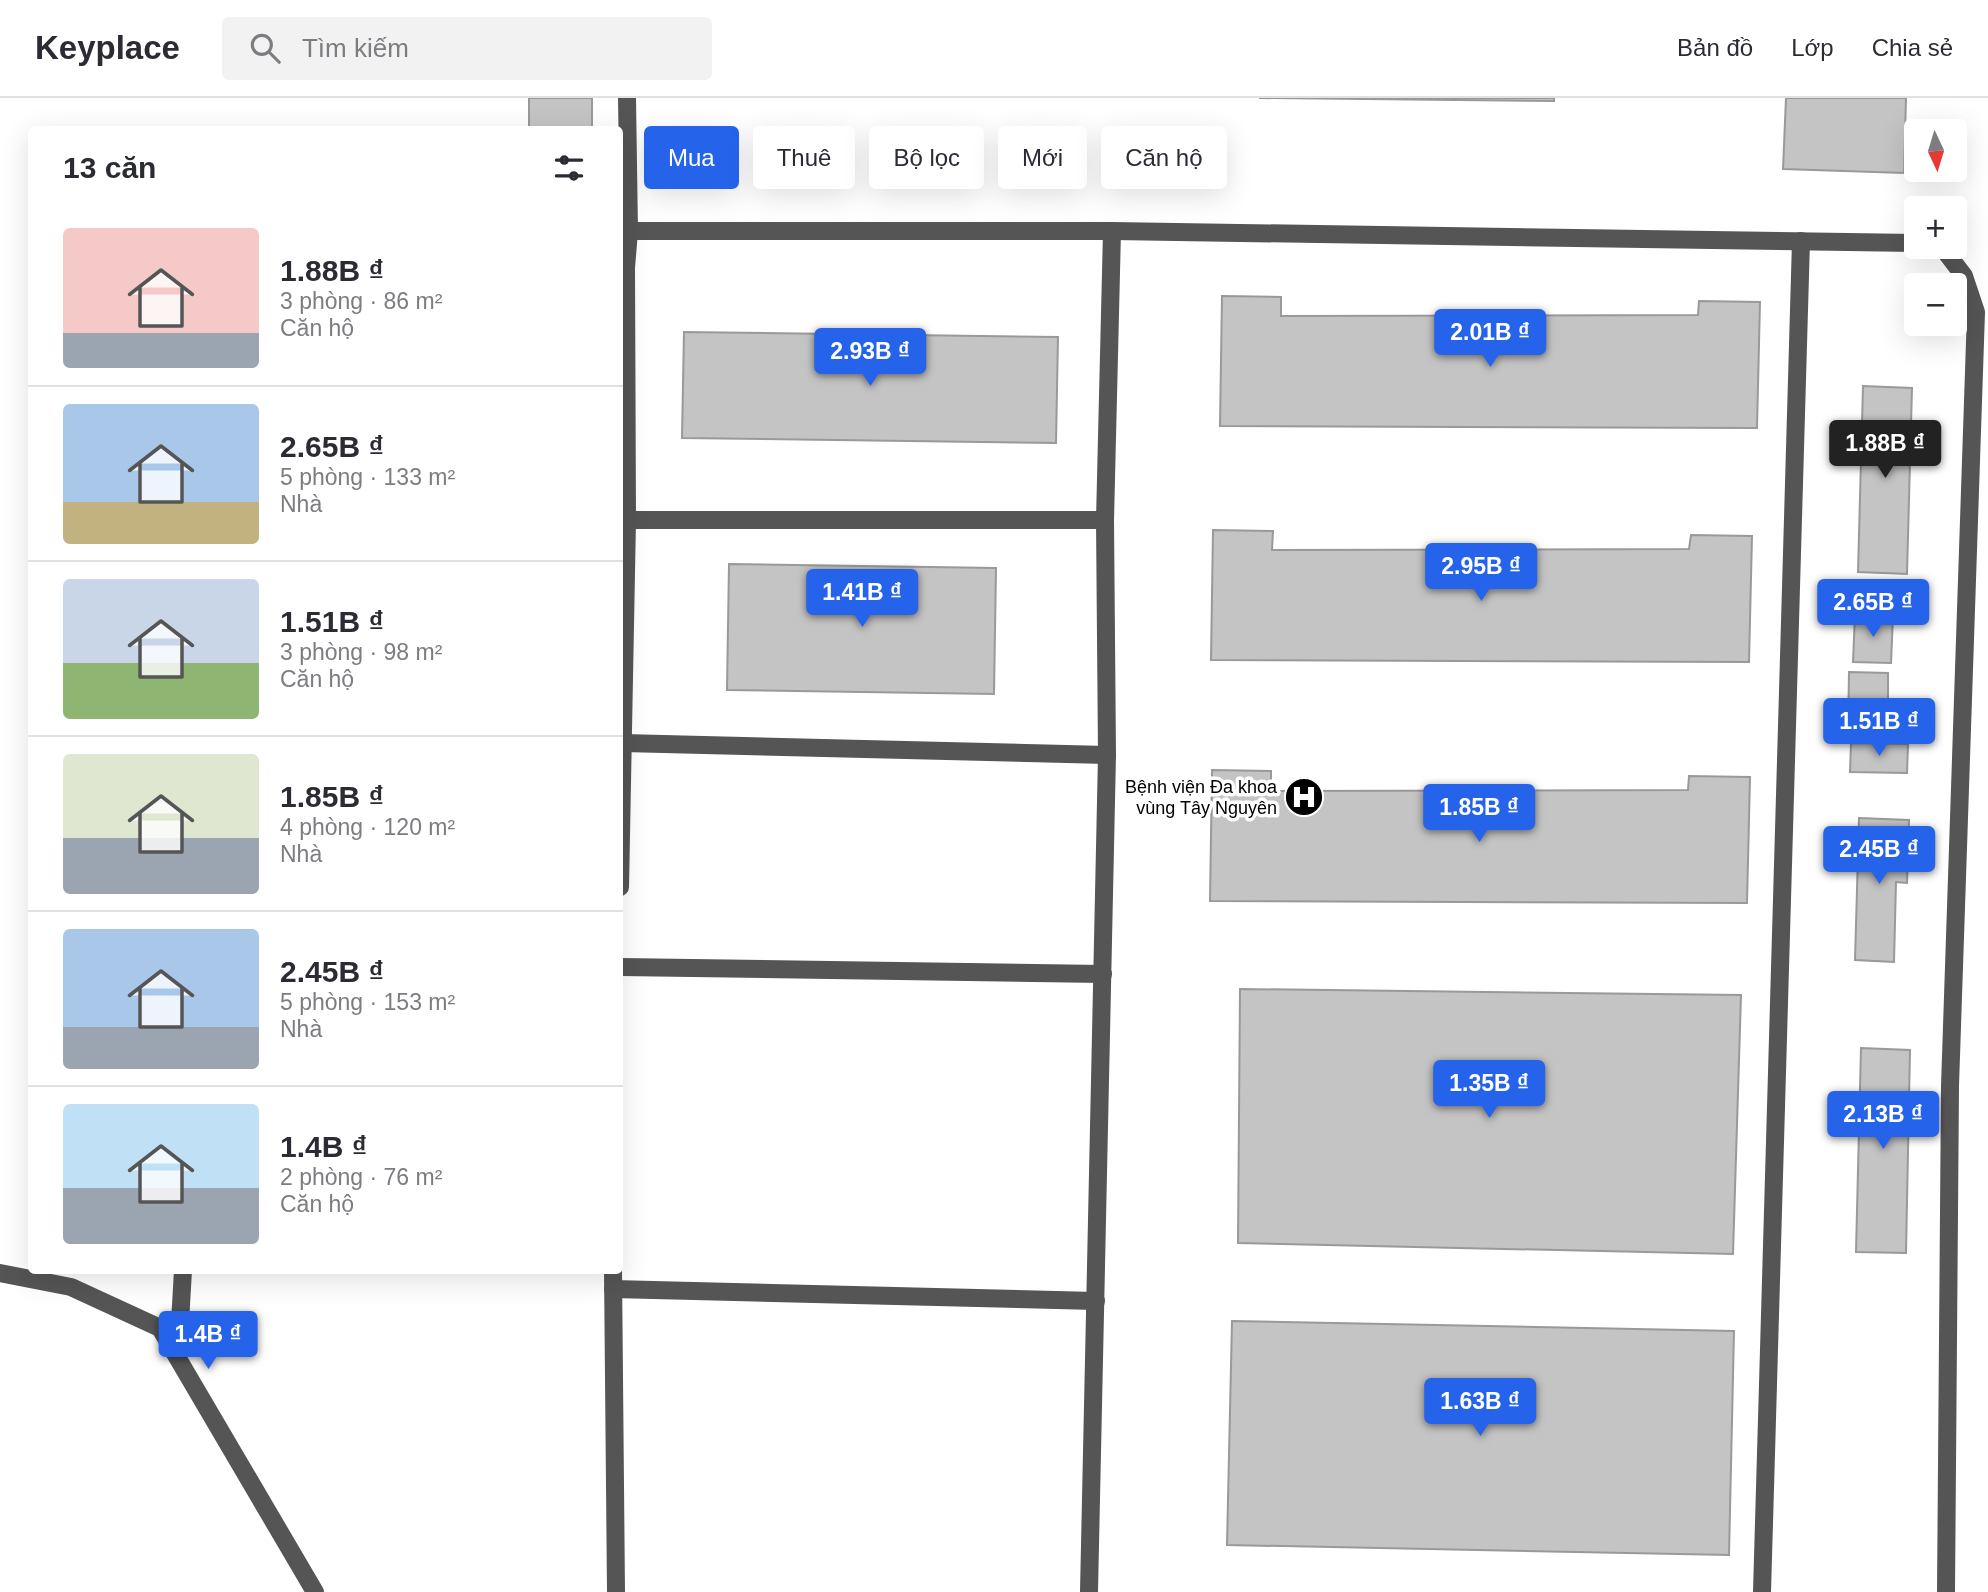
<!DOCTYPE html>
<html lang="vi">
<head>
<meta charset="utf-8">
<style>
	:root { --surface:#fff; --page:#f2f2f3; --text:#2b2b33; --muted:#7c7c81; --line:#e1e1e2; --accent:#2563eb }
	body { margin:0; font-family:Arial,sans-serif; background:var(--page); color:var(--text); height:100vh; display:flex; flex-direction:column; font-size:26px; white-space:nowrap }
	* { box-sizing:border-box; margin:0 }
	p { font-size:23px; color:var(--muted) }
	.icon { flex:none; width:38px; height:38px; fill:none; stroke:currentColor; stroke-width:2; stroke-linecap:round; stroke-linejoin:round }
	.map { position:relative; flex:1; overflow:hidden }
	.details { position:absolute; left:28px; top:28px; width:595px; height:1148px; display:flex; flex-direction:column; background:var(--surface); border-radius:7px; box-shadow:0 7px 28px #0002 }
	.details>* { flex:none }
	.hud { position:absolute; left:644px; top:28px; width:665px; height:63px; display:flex; gap:14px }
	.needle { width:46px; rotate:176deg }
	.buttons { position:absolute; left:1904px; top:21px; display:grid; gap:14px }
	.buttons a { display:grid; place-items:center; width:63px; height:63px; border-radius:7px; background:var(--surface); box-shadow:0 7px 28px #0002; font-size:35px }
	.price { position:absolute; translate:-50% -60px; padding:0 16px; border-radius:7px; background:var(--accent); color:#fff; font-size:23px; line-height:46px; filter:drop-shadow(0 2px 4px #0008) }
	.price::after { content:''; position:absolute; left:50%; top:42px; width:21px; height:16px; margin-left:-10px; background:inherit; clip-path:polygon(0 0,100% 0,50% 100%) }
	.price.selected { background:#222; color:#fff }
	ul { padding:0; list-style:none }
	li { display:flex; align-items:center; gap:21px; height:175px; padding:0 35px }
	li+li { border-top:2px solid var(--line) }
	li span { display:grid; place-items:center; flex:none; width:196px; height:140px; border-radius:7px; color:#555 }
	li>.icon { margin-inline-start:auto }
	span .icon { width:84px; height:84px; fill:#fffc; stroke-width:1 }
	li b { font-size:30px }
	h2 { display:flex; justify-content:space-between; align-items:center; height:84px; padding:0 35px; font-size:30px }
	.pill { padding:0 24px; border-radius:7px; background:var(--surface); box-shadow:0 7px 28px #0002; font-size:24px; line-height:63px }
	.pill.selected { background:var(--accent); color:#fff }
	header { display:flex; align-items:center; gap:42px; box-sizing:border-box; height:98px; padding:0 35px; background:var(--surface); border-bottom:2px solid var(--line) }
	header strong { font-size:33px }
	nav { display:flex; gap:38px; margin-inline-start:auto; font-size:24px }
	.search { width:490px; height:63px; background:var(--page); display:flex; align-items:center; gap:18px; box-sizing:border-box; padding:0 24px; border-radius:7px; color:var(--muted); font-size:26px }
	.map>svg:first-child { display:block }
	.building { fill:#c4c4c4; stroke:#999; stroke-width:2 }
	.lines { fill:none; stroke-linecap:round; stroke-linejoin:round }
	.minor { stroke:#555; stroke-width:18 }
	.labels { text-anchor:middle; stroke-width:7; stroke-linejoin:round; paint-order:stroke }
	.poi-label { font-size:18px; fill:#000; stroke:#fff; text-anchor:end }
</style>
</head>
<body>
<header>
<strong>Keyplace</strong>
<div class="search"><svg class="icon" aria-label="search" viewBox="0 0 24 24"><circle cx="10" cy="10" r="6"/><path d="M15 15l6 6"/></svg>Tìm kiếm</div>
<nav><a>Bản đồ</a><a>Lớp</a><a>Chia sẻ</a></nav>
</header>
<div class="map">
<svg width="1988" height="1494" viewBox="0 0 1988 1494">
	<rect width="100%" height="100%" fill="#fff"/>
	<g class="building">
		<rect x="529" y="0" width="63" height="32"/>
		<path d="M 1259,0 L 1554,0 L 1554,3 Z"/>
		<path d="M 1786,0 L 1906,0 L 1904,75 L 1783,71 Z"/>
		<path d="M 1222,198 L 1281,199 L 1281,218 L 1698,217 L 1699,203 L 1760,204 L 1757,330 L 1220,328 Z"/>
		<path d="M 684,234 L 1058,239 L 1056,345 L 682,340 Z"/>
		<path d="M 1863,288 L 1912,290 L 1907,476 L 1858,474 Z"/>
		<path d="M 1213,432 L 1273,433 L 1272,452 L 1689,451 L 1691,437 L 1752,438 L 1749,564 L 1211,562 Z"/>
		<path d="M 729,466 L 996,470 L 994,596 L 727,592 Z"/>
		<path d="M 1855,516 L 1893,518 L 1891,565 L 1853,564 Z"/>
		<path d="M 1849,574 L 1888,575 L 1888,606 L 1902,607 L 1901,636 L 1848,635 Z"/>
		<path d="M 1851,645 L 1908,646 L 1907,675 L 1850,674 Z"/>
		<path d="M 1212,672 L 1271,673 L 1271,693 L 1688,692 L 1689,678 L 1750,679 L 1747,805 L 1210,803 Z"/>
		<path d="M 1859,720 L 1909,722 L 1907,785 L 1896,784 L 1894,864 L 1855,862 Z"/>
		<path d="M 1240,891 L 1741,897 L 1733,1156 L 1238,1145 Z"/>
		<path d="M 1861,950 L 1910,952 L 1906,1155 L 1856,1154 Z"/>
		<path d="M 1232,1223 L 1734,1233 L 1729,1457 L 1227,1447 Z"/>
	</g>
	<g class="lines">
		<g class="minor">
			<path d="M 627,0 L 629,133"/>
			<path d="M 1929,149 L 1945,153 L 1964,178 L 1976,214 L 1950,988 L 1946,1494"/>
			<path d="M 627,422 L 1105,422"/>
			<path d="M 623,645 L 1107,657"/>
			<path d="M 620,789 L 627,422 L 626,170 L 629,133 L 1112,133 L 1916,145"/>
			<path d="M 620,869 L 1103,876"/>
			<path d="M 613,1172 L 616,1494"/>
			<path d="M 0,1175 L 71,1189 L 160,1230 L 315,1494"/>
			<path d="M 613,1191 L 1096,1203"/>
			<path d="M 178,1260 L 183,1172"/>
			<path d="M 1089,1494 L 1107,657 L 1105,422 L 1112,133"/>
			<path d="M 1762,1494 L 1801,143"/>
		</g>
	</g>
	<defs>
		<g id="hospital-disc" transform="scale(2.0125)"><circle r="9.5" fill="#000" stroke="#fff"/><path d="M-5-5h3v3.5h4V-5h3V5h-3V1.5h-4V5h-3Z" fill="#fff"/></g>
	</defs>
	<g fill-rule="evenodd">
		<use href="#hospital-disc" x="1304" y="699"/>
	</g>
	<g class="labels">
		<g class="poi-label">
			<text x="1277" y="695">Bệnh viện Đa khoa<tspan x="1277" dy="21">vùng Tây Nguyên</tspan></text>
		</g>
	</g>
</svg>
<div class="buttons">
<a><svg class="needle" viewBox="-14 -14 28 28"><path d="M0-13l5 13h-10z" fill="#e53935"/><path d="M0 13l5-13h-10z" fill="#7c7c81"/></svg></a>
<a>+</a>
<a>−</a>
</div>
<b class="price" style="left:1490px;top:271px">2.01B ₫</b>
<b class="price" style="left:870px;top:290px">2.93B ₫</b>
<b class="price selected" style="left:1885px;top:382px">1.88B ₫</b>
<b class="price" style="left:1481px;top:505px">2.95B ₫</b>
<b class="price" style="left:862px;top:531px">1.41B ₫</b>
<b class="price" style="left:1873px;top:541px">2.65B ₫</b>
<b class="price" style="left:1879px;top:660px">1.51B ₫</b>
<b class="price" style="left:1479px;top:746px">1.85B ₫</b>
<b class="price" style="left:1879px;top:788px">2.45B ₫</b>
<b class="price" style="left:1489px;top:1022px">1.35B ₫</b>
<b class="price" style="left:1883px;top:1053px">2.13B ₫</b>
<b class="price" style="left:208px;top:1273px">1.4B ₫</b>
<b class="price" style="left:1480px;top:1340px">1.63B ₫</b>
<div class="hud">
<a class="pill selected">Mua</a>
<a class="pill">Thuê</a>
<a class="pill">Bộ lọc</a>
<a class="pill">Mới</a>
<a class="pill">Căn hộ</a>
</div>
<section class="details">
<h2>13 căn<svg class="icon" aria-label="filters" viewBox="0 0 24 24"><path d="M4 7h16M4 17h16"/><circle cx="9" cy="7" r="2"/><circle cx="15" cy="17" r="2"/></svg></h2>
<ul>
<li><span style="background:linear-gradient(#f6c9c9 75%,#9aa5b1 0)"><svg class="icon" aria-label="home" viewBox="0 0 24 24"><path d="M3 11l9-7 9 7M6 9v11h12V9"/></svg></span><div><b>1.88B ₫</b><p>3 phòng · 86 m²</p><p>Căn hộ</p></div></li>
<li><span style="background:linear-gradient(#a9c7e8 70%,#c2b280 0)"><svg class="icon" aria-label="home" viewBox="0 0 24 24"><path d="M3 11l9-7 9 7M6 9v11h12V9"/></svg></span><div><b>2.65B ₫</b><p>5 phòng · 133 m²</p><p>Nhà</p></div></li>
<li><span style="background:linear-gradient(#c9d6e8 60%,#8fb573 0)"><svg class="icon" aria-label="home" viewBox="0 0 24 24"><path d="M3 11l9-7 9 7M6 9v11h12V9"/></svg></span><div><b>1.51B ₫</b><p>3 phòng · 98 m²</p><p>Căn hộ</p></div></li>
<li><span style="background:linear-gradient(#dfe7d0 60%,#9aa5b1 0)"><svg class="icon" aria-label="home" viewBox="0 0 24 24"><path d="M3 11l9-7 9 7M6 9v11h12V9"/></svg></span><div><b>1.85B ₫</b><p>4 phòng · 120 m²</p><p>Nhà</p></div></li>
<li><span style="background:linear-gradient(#a9c7e8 70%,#9aa5b1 0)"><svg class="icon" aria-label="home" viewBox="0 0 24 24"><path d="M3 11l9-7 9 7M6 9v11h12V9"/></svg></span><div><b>2.45B ₫</b><p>5 phòng · 153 m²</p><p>Nhà</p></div></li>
<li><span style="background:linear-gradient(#bfe0f5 60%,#9aa5b1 0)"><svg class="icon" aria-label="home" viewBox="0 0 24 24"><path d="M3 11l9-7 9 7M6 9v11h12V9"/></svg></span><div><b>1.4B ₫</b><p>2 phòng · 76 m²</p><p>Căn hộ</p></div></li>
</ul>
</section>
</div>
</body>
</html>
